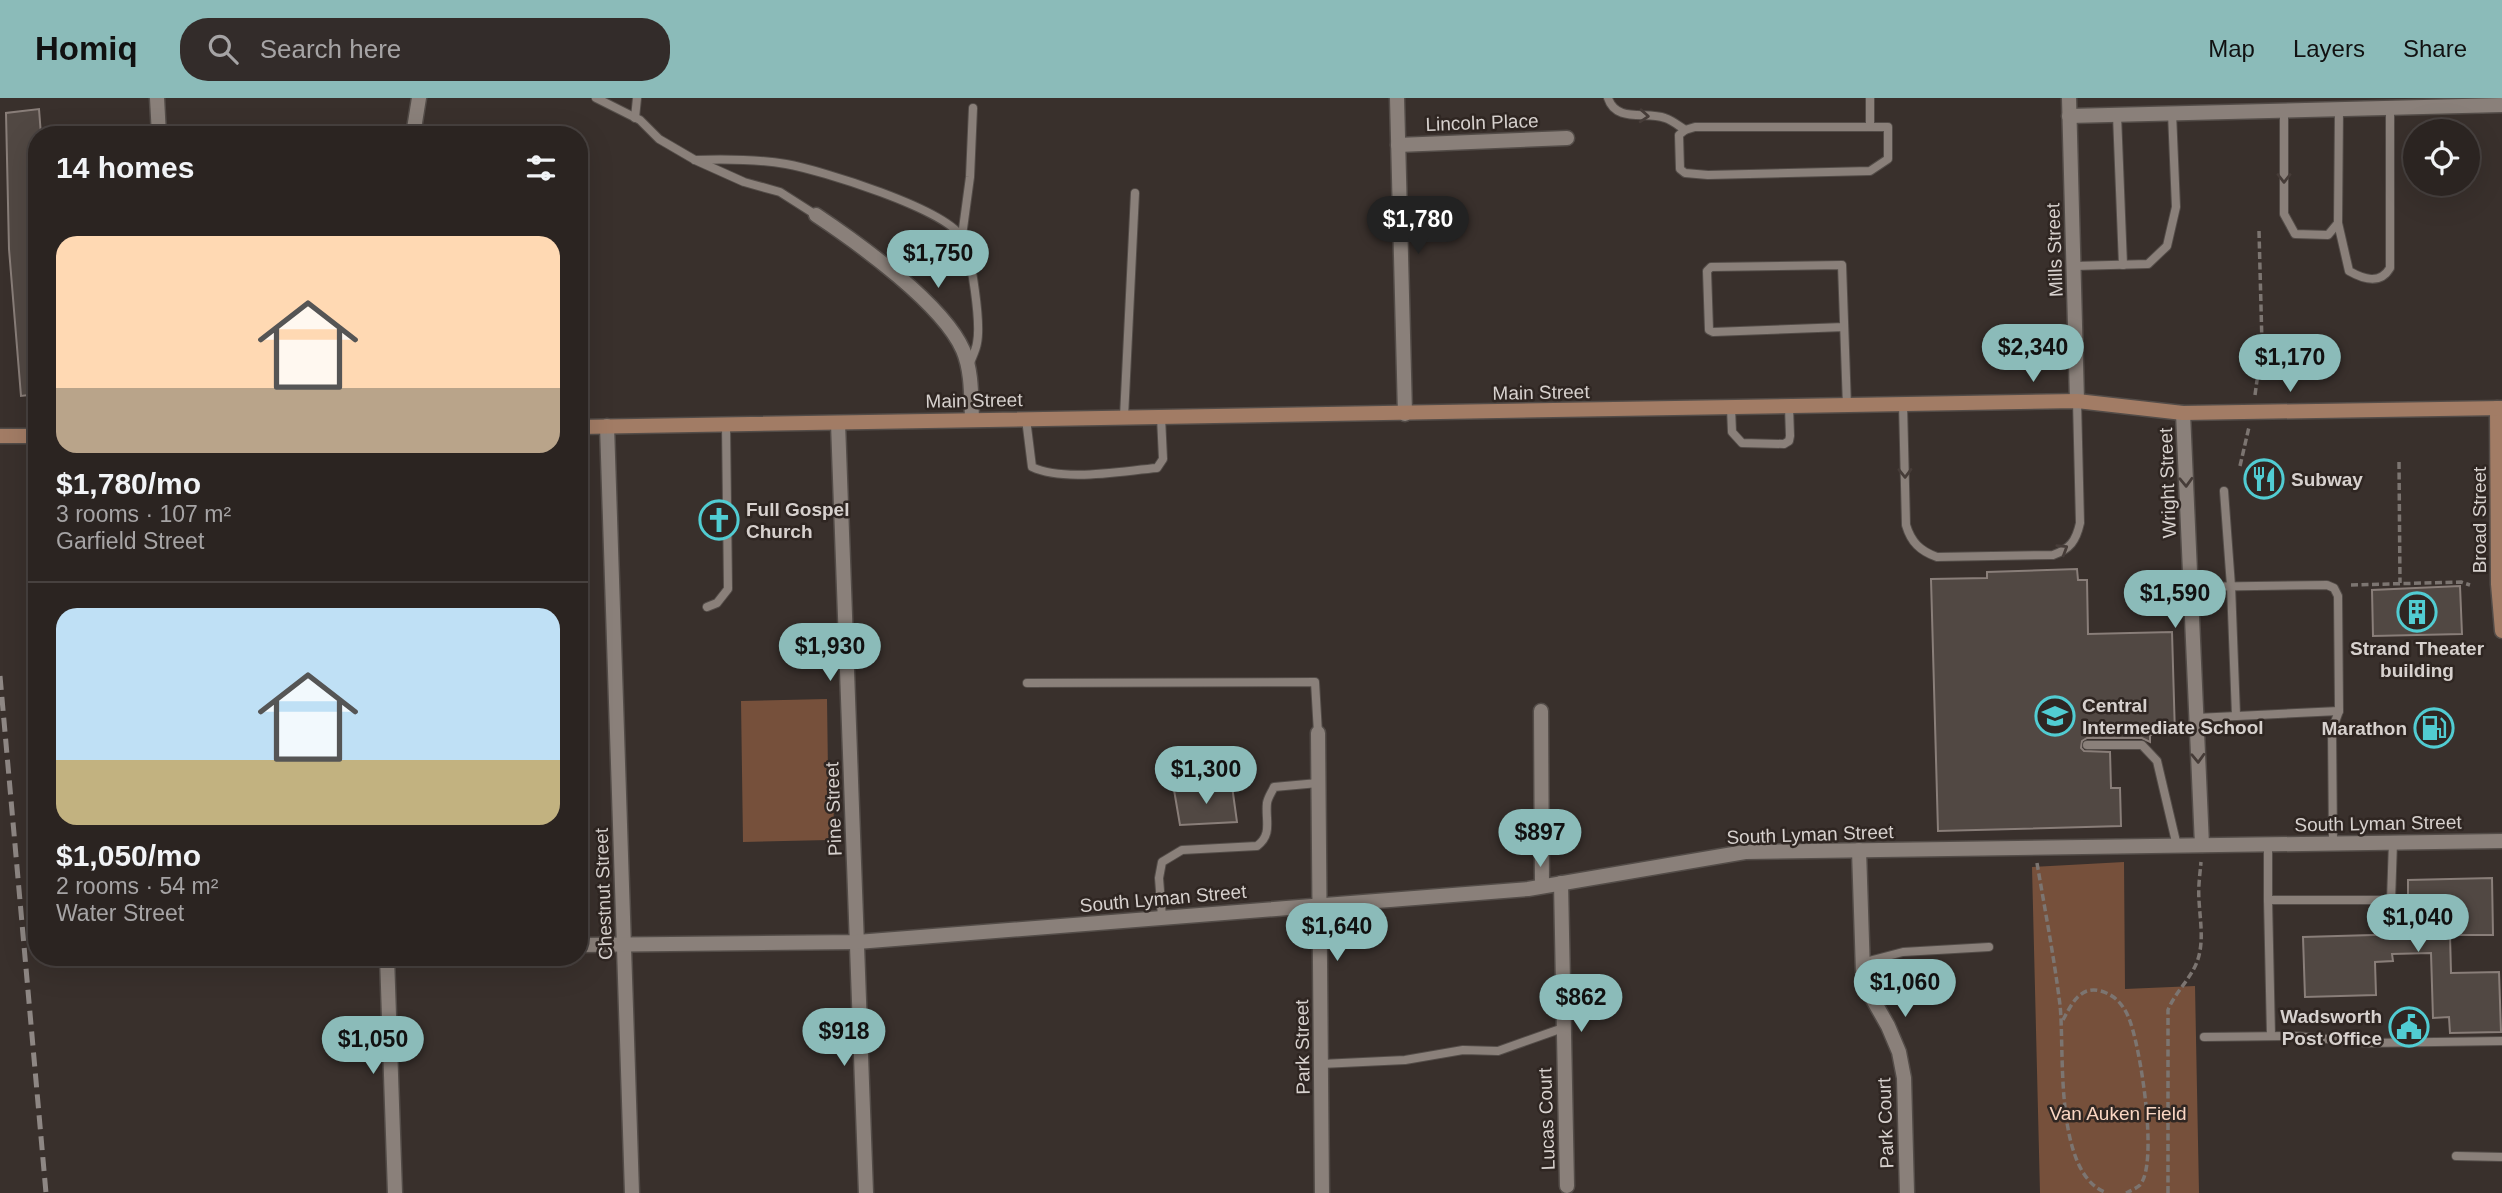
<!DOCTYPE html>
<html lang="en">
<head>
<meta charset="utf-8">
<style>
	:root { --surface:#2b2421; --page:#332c2a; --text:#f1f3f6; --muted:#a6a4a5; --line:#47413f; --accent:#8bbbb9 }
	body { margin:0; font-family:Helvetica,sans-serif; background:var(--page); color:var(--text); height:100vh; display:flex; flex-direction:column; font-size:26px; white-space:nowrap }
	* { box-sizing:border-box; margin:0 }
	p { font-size:23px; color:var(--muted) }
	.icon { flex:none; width:38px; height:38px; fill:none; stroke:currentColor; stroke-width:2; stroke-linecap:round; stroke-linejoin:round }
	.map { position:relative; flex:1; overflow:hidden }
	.sheet { position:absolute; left:28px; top:28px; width:560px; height:840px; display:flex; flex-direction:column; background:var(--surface); border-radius:28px; box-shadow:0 7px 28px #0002,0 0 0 2px var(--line) }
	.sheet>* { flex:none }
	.buttons { position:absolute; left:2403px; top:21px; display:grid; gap:14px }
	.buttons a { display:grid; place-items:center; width:77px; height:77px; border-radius:50%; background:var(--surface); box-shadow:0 7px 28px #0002,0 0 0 2px var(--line); font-size:35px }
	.price { position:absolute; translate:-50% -60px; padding:0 16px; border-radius:24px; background:var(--accent); color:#111; font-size:23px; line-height:46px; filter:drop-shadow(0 2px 4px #0008) }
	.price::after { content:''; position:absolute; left:50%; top:42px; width:21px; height:16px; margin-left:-10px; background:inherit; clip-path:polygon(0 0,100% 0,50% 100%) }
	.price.current { background:#222; color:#fff }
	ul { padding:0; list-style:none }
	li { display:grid; align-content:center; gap:14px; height:371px; padding:0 28px }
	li+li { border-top:2px solid var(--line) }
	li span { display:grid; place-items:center; height:217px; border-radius:21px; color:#555 }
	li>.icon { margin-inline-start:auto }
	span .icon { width:126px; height:126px; fill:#fffc; stroke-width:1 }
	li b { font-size:30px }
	h2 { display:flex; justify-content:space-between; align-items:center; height:84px; padding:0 28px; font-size:30px }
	header { display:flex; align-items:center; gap:42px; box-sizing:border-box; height:98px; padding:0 35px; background:var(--accent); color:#111 }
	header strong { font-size:33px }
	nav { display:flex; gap:38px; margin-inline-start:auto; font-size:24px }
	.search { width:490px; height:63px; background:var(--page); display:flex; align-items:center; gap:18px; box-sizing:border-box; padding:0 24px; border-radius:28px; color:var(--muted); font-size:26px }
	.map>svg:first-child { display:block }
	.green { fill:#76503b }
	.building { fill:#514843; stroke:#897e79; stroke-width:2 }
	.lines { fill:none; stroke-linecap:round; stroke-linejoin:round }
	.service-casing { stroke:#534c48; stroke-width:10 }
	.minor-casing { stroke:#534c48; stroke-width:17 }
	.tertiary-casing { stroke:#534c48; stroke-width:17 }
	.secondary-casing { stroke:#534c48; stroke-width:17 }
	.path { stroke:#7c7571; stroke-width:3.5; stroke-dasharray:7 3.5; stroke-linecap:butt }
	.service { stroke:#8a807a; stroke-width:8 }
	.minor { stroke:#8a807a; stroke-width:14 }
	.tertiary { stroke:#8a807a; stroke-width:14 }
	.secondary { stroke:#a27c65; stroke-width:14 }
	.rail { stroke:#8e8784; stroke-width:5; stroke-dasharray:14 7; stroke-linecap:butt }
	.oneway { stroke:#463c38 }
	.labels { text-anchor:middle; stroke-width:5; stroke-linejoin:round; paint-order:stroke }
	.street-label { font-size:19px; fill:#d7d1ce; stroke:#2f2622 }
	.poi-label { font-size:19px; font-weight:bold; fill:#d7d1ce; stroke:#2f2622; text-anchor:start }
	.park-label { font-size:19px; fill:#fad6c3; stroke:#2f2622 }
</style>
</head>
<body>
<header>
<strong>Homiq</strong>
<div class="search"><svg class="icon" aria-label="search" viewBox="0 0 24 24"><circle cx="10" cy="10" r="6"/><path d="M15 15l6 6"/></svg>Search here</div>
<nav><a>Map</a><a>Layers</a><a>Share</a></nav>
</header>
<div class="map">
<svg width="2502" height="1095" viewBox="0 0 2502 1095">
	<rect width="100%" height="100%" fill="#39302c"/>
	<g class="green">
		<path d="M 827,601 L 828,674 L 833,675 L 834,738 L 829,739 L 829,742 L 743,744 L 741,603 Z"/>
		<path d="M 2124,764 L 2125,891 L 2195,888 L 2199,1095 L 2040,1095 L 2032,769 Z"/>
	</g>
	<g class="building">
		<path d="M 39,11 L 41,37 L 37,37 L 37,296 L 21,298 L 9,151 L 6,15 Z"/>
		<path d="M 2077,471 L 2078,482 L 2087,482 L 2088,536 L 2172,534 L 2175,637 L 2150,637 L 2150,644 L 2142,640 L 2087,640 L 2082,643 L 2081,650 L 2084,653 L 2110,654 L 2111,690 L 2120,690 L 2121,728 L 1938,733 L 1931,481 L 1987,480 L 1987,474 Z"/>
		<path d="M 2460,488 L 2462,536 L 2373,538 L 2372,492 Z"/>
		<path d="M 1232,688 L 1237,724 L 1180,727 L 1174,692 Z"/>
		<path d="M 2492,780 L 2493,837 L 2450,837 L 2451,875 L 2499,874 L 2501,934 L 2450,935 L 2449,919 L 2433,920 L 2431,855 L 2392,856 L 2393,863 L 2375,864 L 2376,897 L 2305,899 L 2303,839 L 2408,836 L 2408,782 Z"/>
	</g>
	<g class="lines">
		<g class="service-casing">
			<g id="service">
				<path d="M 596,0 L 640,22 L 659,41 L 695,62 L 744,84 L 780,94 L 816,117"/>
				<path d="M 1608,0 C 1616,25 1646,13 1665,20 C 1672,22 1679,28 1685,32"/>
				<path d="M 2284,12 L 2284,116 L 2295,136 L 2328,137 L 2338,125 L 2339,11"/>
				<path d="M 2117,17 L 2123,167"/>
				<path d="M 635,20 L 637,0"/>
				<path d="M 1695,29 L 1888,29 L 1888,61 L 1870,73 L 1708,77 L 1685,75 L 1680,71 L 1679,37 L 1685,32 Z"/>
				<path d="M 1870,29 L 1870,0"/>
				<path d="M 695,62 C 726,61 756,61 786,66 C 820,72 947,111 962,140 C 972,157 981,226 977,245 C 976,252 972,259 970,265"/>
				<path d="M 2338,125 L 2349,173 C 2363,181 2380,187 2390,170 L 2390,10"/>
				<path d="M 962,138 L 970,79 L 973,10"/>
				<path d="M 2074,168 L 2148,166 L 2167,148 L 2176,109 L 2172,15"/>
				<path d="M 1844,229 L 1713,234 L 1709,232 L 1707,173 L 1711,169 L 1842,167 L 1847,308"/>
				<path d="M 1903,307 L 1906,427 C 1911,444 1920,453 1937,459 L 2053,457 C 2070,451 2076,443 2080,425 L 2077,303"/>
				<path d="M 1731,310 L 1732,334 L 1742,345 L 1784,346 L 1789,343 L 1790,338 L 1789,309"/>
				<path d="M 1124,319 L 1135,95"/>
				<path d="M 1026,321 L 1032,369 C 1064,384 1121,373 1157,370 L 1163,361 L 1161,319"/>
				<path d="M 2224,393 L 2231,488 L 2236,617"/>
				<path d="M 2190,489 L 2327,487 L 2334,490 L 2338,498 L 2339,613 L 2332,632 L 2333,745"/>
				<path d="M 707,509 L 717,505 L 728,491 L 726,327"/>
				<path d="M 1027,585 L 1315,584 L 1318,635"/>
				<path d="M 2196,620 L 2339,613"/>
				<path d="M 2087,647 L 2142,647 L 2157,663 L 2177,748"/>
				<path d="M 2268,746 L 2268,802"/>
				<path d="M 1162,819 L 1159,780 L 1162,764 L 1182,752 L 1257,748 C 1273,736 1265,722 1267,705 C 1268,699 1272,694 1274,689 L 1318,685"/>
				<path d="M 1861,865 L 1903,854 L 1989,849"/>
				<path d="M 2271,938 L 2268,802 L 2391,802 L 2393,744"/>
				<path d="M 2204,939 L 2296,938 L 2369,945 L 2502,943"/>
				<path d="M 1321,966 L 1405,962 L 1463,952 L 1498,953 L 1563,930"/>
				<path d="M 2456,1058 L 2502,1059"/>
			</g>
		</g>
		<g class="minor-casing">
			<g id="minor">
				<path d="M 1397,0 L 1405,316"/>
				<path d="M 2069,0 L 2077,303"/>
				<path d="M 2069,18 L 2502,7"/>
				<path d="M 413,37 L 419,0"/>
				<path d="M 1398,47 L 1567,40"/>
				<path d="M 816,117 C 858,145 943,206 963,252 C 972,273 971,298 972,321"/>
				<path d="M 2183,315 L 2202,747"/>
				<path d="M 838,325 L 866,1095"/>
				<path d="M 607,328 L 632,1095"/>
				<path d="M 1541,613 L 1542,788"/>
				<path d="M 1318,635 L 1322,1095"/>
				<path d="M 1859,752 L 1863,874 L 1871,898 L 1888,928 L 1899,954 L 1904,980 L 1907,1095"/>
				<path d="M 1561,785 L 1567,1088"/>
				<path d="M 579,847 L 857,844 L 1528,791 L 1745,754 L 2502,743"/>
				<path d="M 387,859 L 395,1095"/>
			</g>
		</g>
		<g class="tertiary-casing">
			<path id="tertiary" d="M 157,0 L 159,37"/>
		</g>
		<g class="secondary-casing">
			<g id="secondary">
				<path d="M 2497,310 L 2498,486 L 2502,533"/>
				<path d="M 579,329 L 2077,303 L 2183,315 L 2502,310"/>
				<path d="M 0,338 L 37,338"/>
			</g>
		</g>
		<g class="path">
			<path d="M 2255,297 L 2262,246 L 2259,133"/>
			<path d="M 2399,364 L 2400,485"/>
			<path d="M 2240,368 L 2249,329"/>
			<path d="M 2351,487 L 2461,484 L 2470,487"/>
			<path d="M 2037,765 C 2045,812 2054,859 2060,907 C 2065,952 2053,1076 2107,1095"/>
			<path d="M 2063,922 C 2071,907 2080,887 2101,893 C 2114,897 2122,905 2128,918 C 2140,944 2159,1065 2140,1087 C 2137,1090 2130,1093 2126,1095"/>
			<path d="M 2168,1095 L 2168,912 C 2175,894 2192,880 2198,861 C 2204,842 2200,822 2199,802 C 2198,789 2200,776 2201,764"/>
		</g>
		<use href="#service" class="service"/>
		<use href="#minor" class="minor"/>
		<use href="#tertiary" class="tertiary"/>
		<use href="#secondary" class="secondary"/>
		<path class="rail" d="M 0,578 L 46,1095"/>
	</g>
	<defs><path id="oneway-chevron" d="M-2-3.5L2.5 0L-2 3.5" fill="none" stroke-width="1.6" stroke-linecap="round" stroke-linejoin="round" transform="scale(1.75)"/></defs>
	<g class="oneway">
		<use href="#oneway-chevron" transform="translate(1644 18) rotate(4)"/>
		<use href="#oneway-chevron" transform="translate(2284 80) rotate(90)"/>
		<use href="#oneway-chevron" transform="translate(1905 375) rotate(89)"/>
		<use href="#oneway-chevron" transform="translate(2186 384) rotate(88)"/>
		<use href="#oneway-chevron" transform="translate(2063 451) rotate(-32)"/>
		<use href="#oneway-chevron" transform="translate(2198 660) rotate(88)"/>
	</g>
	<defs>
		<g id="restaurant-ring" transform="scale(2.0125)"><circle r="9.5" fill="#2f2622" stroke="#51ccd2" stroke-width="1.5"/><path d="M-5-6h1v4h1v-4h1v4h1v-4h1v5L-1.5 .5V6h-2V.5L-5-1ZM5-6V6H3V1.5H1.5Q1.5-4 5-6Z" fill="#51ccd2"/></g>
		<g id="church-ring" transform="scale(2.0125)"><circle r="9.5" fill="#2f2622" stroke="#51ccd2" stroke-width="1.5"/><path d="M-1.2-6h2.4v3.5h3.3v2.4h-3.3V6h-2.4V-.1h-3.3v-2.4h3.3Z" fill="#51ccd2"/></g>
		<g id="building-ring" transform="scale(2.0125)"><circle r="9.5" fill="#2f2622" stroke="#51ccd2" stroke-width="1.5"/><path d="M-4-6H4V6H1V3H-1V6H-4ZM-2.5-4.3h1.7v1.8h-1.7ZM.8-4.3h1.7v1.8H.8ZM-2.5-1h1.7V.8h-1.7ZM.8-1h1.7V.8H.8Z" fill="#51ccd2"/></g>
		<g id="school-ring" transform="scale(2.0125)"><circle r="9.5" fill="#2f2622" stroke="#51ccd2" stroke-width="1.5"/><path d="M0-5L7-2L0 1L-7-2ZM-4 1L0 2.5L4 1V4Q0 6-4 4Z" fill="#51ccd2"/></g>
		<g id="fuel-ring" transform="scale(2.0125)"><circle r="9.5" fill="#2f2622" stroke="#51ccd2" stroke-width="1.5"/><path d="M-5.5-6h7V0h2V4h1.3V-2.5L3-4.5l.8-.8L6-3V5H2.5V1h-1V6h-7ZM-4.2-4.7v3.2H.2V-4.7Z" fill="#51ccd2"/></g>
		<g id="civic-ring" transform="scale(2.0125)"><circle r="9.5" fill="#2f2622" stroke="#51ccd2" stroke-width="1.5"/><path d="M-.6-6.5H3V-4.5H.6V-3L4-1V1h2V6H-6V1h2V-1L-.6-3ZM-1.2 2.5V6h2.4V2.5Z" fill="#51ccd2"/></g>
	</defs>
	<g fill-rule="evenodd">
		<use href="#restaurant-ring" x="2264" y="381"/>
		<use href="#church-ring" x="719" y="422"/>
		<use href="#building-ring" x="2417" y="514"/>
		<use href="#school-ring" x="2055" y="618"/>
		<use href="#fuel-ring" x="2434" y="630"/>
		<use href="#civic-ring" x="2409" y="929"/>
	</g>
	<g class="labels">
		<g class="street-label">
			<text transform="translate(1482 24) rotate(-2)" y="7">Lincoln Place</text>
			<text transform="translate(2054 152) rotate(-92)" y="7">Mills Street</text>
			<text transform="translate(1541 294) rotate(-1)" y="7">Main Street</text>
			<text transform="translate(974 302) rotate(-1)" y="7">Main Street</text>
			<text transform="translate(2167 385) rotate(-92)" y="7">Wright Street</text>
			<text transform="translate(2479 422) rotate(-90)" y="7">Broad Street</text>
			<text transform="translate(833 711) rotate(-92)" y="7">Pine Street</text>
			<text transform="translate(2378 725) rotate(-1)" y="7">South Lyman Street</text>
			<text transform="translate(1810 736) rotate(-2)" y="7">South Lyman Street</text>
			<text transform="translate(603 796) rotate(-92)" y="7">Chestnut Street</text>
			<text transform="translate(1163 800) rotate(-5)" y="7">South Lyman Street</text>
			<text transform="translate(1302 949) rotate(-91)" y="7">Park Street</text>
			<text transform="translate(1546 1021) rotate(-92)" y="7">Lucas Court</text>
			<text transform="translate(1885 1025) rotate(-92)" y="7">Park Court</text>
		</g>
		<g class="poi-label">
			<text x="2291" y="388">Subway</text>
			<text x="746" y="418">Full Gospel<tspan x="746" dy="22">Church</tspan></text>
			<text x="2417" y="557" text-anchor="middle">Strand Theater<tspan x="2417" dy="22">building</tspan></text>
			<text x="2082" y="614">Central<tspan x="2082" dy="22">Intermediate School</tspan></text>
			<text x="2407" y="637" text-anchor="end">Marathon</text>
			<text x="2382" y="925" text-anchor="end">Wadsworth<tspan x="2382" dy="22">Post Office</tspan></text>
		</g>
		<g class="park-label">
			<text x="2118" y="1022">Van Auken Field</text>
		</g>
	</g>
</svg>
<div class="buttons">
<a><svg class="icon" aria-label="locate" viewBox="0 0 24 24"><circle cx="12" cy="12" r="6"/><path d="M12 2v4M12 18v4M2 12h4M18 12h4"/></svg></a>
</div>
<b class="price current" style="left:1418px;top:158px">$1,780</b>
<b class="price" style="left:938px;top:192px">$1,750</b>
<b class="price" style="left:2033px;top:286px">$2,340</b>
<b class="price" style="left:2290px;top:296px">$1,170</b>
<b class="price" style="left:2175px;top:532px">$1,590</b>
<b class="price" style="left:830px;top:585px">$1,930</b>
<b class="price" style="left:1206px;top:708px">$1,300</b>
<b class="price" style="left:1540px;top:771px">$897</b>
<b class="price" style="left:2418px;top:856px">$1,040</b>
<b class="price" style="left:1337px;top:865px">$1,640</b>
<b class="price" style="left:1905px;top:921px">$1,060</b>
<b class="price" style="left:1581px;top:936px">$862</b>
<b class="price" style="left:844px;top:970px">$918</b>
<b class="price" style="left:373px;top:978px">$1,050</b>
<section class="sheet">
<h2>14 homes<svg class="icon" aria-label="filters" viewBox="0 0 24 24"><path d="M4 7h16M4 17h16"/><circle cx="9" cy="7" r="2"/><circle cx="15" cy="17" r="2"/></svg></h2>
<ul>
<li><span style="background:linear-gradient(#ffd9b3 70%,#b9a48a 0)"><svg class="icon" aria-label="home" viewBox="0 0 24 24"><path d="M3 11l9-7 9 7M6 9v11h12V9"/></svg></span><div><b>$1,780/mo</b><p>3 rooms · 107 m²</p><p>Garfield Street</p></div></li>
<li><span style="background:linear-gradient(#bfe0f5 70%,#c2b280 0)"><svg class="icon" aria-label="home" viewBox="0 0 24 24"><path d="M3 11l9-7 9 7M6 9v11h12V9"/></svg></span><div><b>$1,050/mo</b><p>2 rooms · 54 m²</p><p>Water Street</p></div></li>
</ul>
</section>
</div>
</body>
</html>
